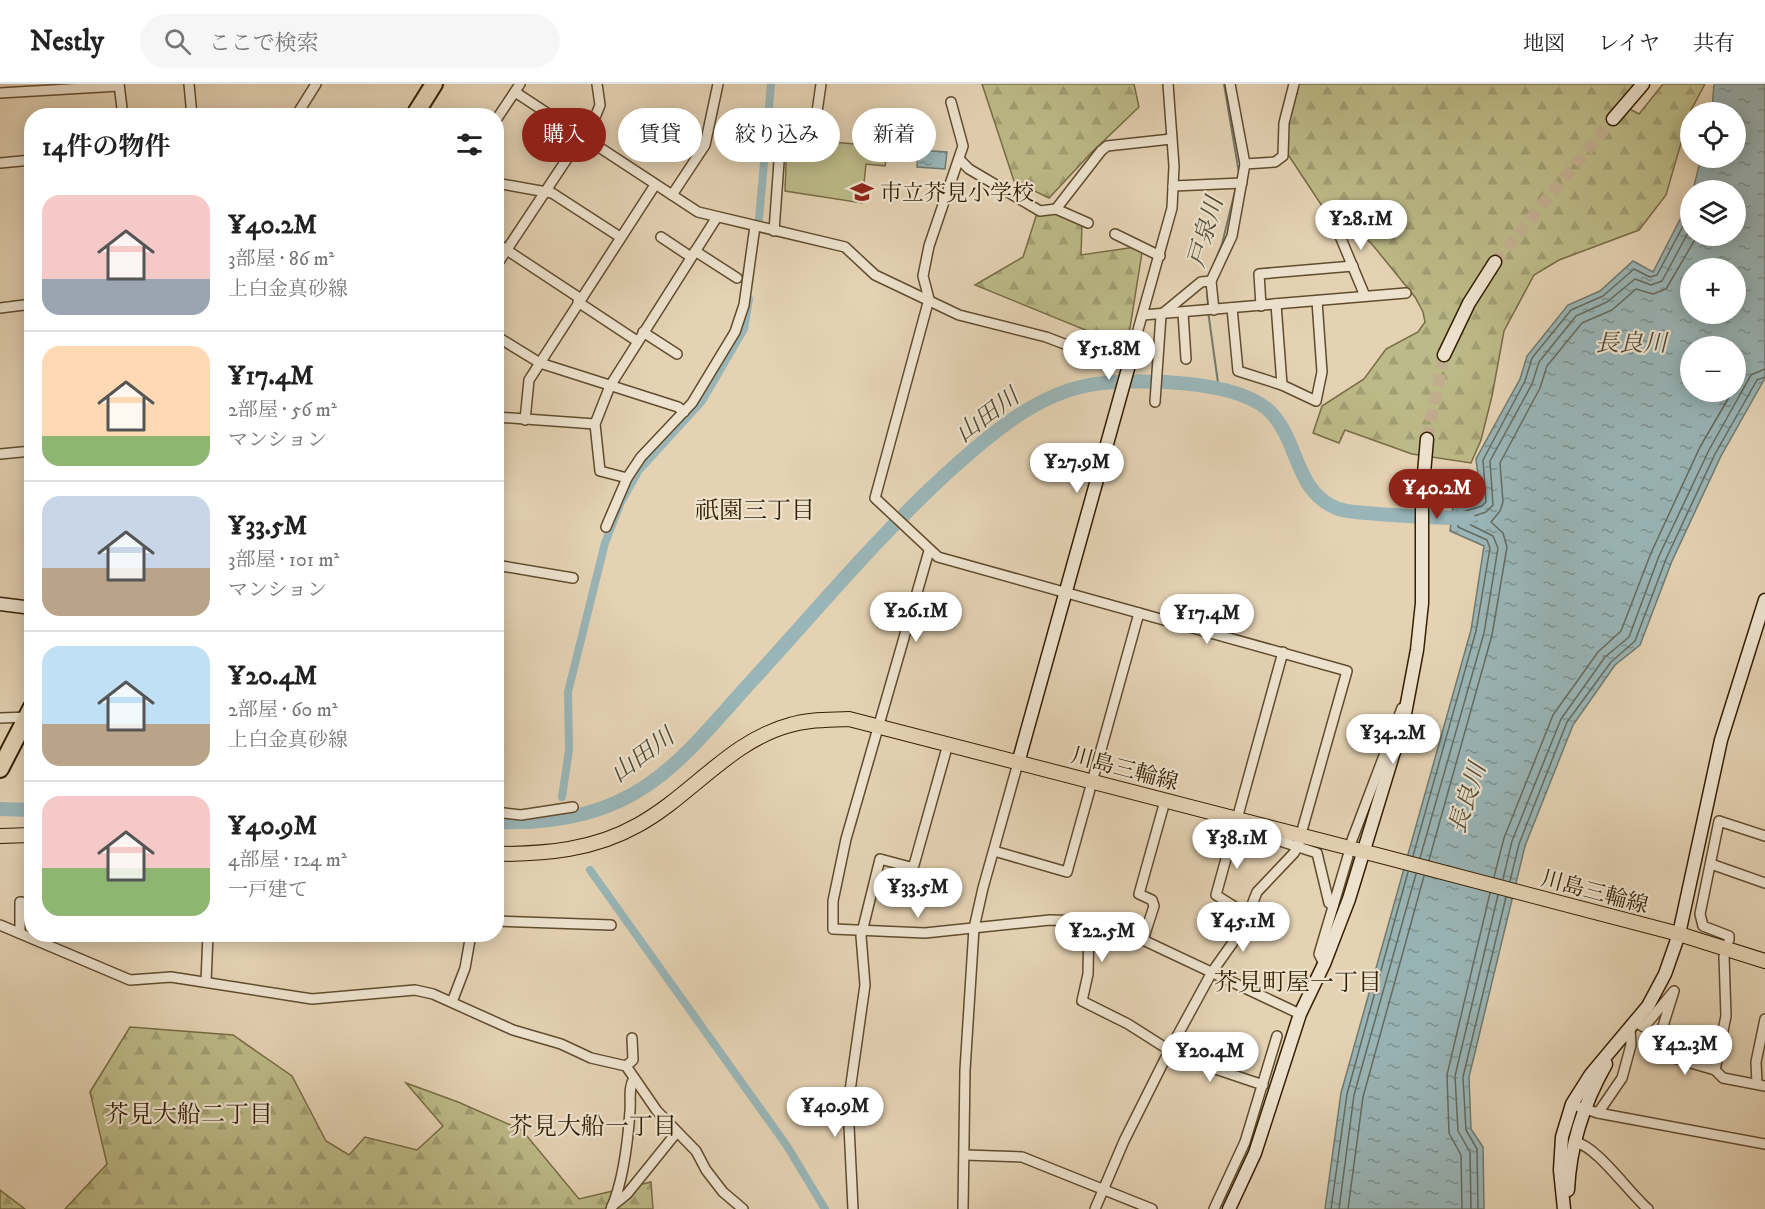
<!DOCTYPE html>
<html lang="ja">
<head>
<meta charset="utf-8">
<style>
	:root { --surface:#fff; --page:#f6f6f6; --text:#222; --muted:#767676; --line:#e0e0e0; --accent:#8f2418 }
	body { margin:0; font-family:"IM FELL DW Pica","Noto Serif JP",serif; background:var(--page); color:var(--text); height:100vh; display:flex; flex-direction:column; font-size:22px; white-space:nowrap }
	* { box-sizing:border-box; margin:0 }
	p { font-size:20px; color:var(--muted) }
	.icon { flex:none; width:33px; height:33px; fill:none; stroke:currentColor; stroke-width:2; stroke-linecap:round; stroke-linejoin:round }
	.map { position:relative; flex:1; overflow:hidden }
	.panel { position:absolute; left:24px; top:24px; width:480px; height:834px; display:flex; flex-direction:column; background:var(--surface); border-radius:24px; box-shadow:0 3px 15px #0003 }
	.panel>* { flex:none }
	.hud { position:absolute; left:522px; top:24px; width:570px; height:54px; display:flex; gap:12px }
	.controls { position:absolute; left:1680px; top:18px; display:grid; gap:12px }
	.controls a { display:grid; place-items:center; width:66px; height:66px; border-radius:50%; background:var(--surface); box-shadow:0 3px 15px #0003; font-size:30px }
	.price { position:absolute; translate:-50% -51px; padding:0 14px; border-radius:21px; background:#fff; color:#222; font-size:20px; line-height:39px; filter:drop-shadow(0 2px 3px #0008) }
	.price::after { content:''; position:absolute; left:50%; top:36px; width:18px; height:14px; margin-left:-9px; background:inherit; clip-path:polygon(0 0,100% 0,50% 100%) }
	.price.on { background:var(--accent); color:#fff }
	ul { padding:0; list-style:none }
	li { display:flex; align-items:center; gap:18px; height:150px; padding:0 18px }
	li+li { border-top:2px solid var(--line) }
	li span { display:grid; place-items:center; flex:none; width:168px; height:120px; border-radius:18px; color:#555 }
	li>.icon { margin-inline-start:auto }
	span .icon { width:72px; height:72px; fill:#fffc; stroke-width:1 }
	li b { font-size:26px }
	h2 { display:flex; justify-content:space-between; align-items:center; height:72px; padding:0 18px; font-size:26px }
	.pill { padding:0 21px; border-radius:27px; background:var(--surface); box-shadow:0 3px 15px #0003; font-size:21px; line-height:54px }
	.pill.on { background:var(--accent); color:#fff }
	header { display:flex; align-items:center; gap:36px; box-sizing:border-box; height:84px; padding:0 30px; background:var(--surface); border-bottom:2px solid var(--line) }
	header strong { font-size:28px }
	nav { display:flex; gap:33px; margin-inline-start:auto; font-size:21px }
	.search { width:420px; height:54px; background:var(--page); display:flex; align-items:center; gap:15px; box-sizing:border-box; padding:0 21px; border-radius:33px; color:var(--muted); font-size:22px }
	.map>svg:first-child { display:block }
	.green { fill:#bcba88; stroke:#786c44; stroke-width:1.5 }
	.forest { fill:url(#forest-firs); stroke:#786c44; stroke-width:1.5 }
	.water { fill:url(#water-ripples); stroke:#71796e; stroke-width:1.5; fill-rule:evenodd }
	.lines { fill:none; stroke-linecap:round; stroke-linejoin:round }
	.shore { stroke:#666a5c; stroke-width:1.5 }
	.stream { stroke:#71796e; stroke-width:2 }
	.canal { stroke:#99b5b7; stroke-width:8 }
	.river { stroke:#99b5b7; stroke-width:14 }
	.secondary-tunnel { stroke:#c1ae8f; stroke-width:12; stroke-dasharray:12 6; stroke-linecap:butt }
	.street-casing { stroke:#604c2d; stroke-width:12 }
	.secondary-casing { stroke:#341f00; stroke-width:15 }
	.primary-casing { stroke:#341f00; stroke-width:16 }
	.highway-casing { stroke:#341f00; stroke-width:20 }
	.street { stroke:#ede2ce; stroke-width:9 }
	.secondary { stroke:#ede2ce; stroke-width:12 }
	.primary { stroke:#e4d2b3; stroke-width:14 }
	.highway { stroke:#e4d2b3; stroke-width:16 }
	.labels { text-anchor:middle; stroke-width:4.5; stroke-linejoin:round; paint-order:stroke }
	.poi-label { font-size:22px; fill:#341f00; stroke:#ede2ce; text-anchor:start }
	.street-label { font-size:22px; fill:#341f00; stroke:#ede2ce }
	.water-label { font-size:24px; font-style:italic; fill:#524c37; stroke:#ede2ce }
	.neighbourhood-label { font-size:24px; fill:#341f00; stroke:#ede2ce }
</style>
</head>
<body>
<header>
<strong>Nestly</strong>
<div class="search"><svg class="icon" aria-label="search" viewBox="0 0 24 24"><circle cx="10" cy="10" r="6"/><path d="M15 15l6 6"/></svg>ここで検索</div>
<nav><a>地図</a><a>レイヤ</a><a>共有</a></nav>
</header>
<div class="map">
<svg width="1765" height="1125" viewBox="0 0 1765 1125">
	<defs>
		<pattern id="forest-firs" width="22" height="20" patternUnits="userSpaceOnUse" patternTransform="scale(1.5)"><rect width="22" height="20" fill="#bcba88"/><path d="M5 1l3.5 6h-7zM16 11l3.5 6h-7z" fill="#a29f74"/></pattern>
		<pattern id="water-ripples" width="26" height="14" patternUnits="userSpaceOnUse" patternTransform="scale(1.5)"><rect width="26" height="14" fill="#99b5b7"/><path d="M2 4q2-2 4 0t4 0M15 11q2-2 4 0t4 0" fill="none" stroke="#7e9392"/></pattern>
	</defs>
	<rect width="100%" height="100%" fill="#e4d2b3"/>
	<filter id="stains"><feTurbulence type="fractalNoise" baseFrequency=".00333" numOctaves="4"/><feColorMatrix values="0 0 0 0 .2 0 0 0 0 .09 0 0 0 0 .02 0 0 0 .5 -.17"/></filter>
	<radialGradient id="worn" r=".72"><stop offset=".6" stop-color="#630" stop-opacity="0"/><stop offset="1" stop-color="#630" stop-opacity=".3"/></radialGradient>
	<path class="green" d="M 787,54 L 888,63 L 885,82 L 866,80 L 862,119 L 785,107 Z"/>
	<g class="forest">
		<path d="M 982,0 L 1134,0 L 1139,23 L 1091,69 L 1049,114 L 1014,97 Z"/>
		<path d="M 1297,0 L 1642,0 L 1626,23 L 1639,30 L 1663,0 L 1705,0 L 1690,28 L 1666,111 L 1639,146 L 1559,176 L 1534,191 L 1504,247 L 1492,312 L 1481,356 L 1471,379 L 1412,370 L 1345,346 L 1339,359 L 1313,349 L 1322,322 L 1364,295 L 1386,265 L 1418,248 L 1425,238 L 1423,228 L 1415,213 L 1371,159 L 1324,125 L 1285,66 L 1283,38 Z"/>
		<path d="M 1039,123 L 1082,140 L 1081,171 L 1143,162 L 1127,263 L 975,201 L 1023,173 Z"/>
		<path d="M 130,943 L 233,951 L 292,992 L 326,1057 L 349,1071 L 365,1053 L 417,1066 L 443,1042 L 406,999 L 458,1018 L 522,1046 L 579,1115 L 651,1098 L 653,1125 L 65,1125 L 107,1080 L 90,1008 Z"/>
		<path d="M 0,1106 L 25,1125 L 0,1125 Z"/>
	</g>
	<g class="water">
		<path d="M 1714,0 L 1765,0 L 1765,294 L 1721,372 L 1672,477 L 1640,561 L 1615,581 L 1573,641 L 1525,762 L 1469,993 L 1471,1045 L 1483,1063 L 1484,1125 L 1325,1125 L 1341,1009 L 1471,546 L 1484,462 L 1450,447 L 1453,422 L 1481,416 L 1476,375 L 1520,295 L 1527,272 L 1568,221 L 1600,207 L 1633,177 L 1653,188 L 1690,116 L 1690,152 L 1736,152 L 1736,106 L 1693,106 L 1701,74 L 1736,74 L 1736,28 L 1712,28 ZM 1690,184 L 1736,184 L 1736,230 L 1690,230 ZM 1690,262 L 1736,262 L 1736,308 L 1690,308 Z"/>
		<path d="M 918,66 L 947,68 L 945,85 L 917,83 Z"/>
	</g>
	<g class="lines">
		<g class="shore">
			<path d="M 1413,772 L 1476,547 L 1490,464 L 1487,456 L 1458,443 L 1459,429 L 1482,422 L 1486,418 L 1483,376 L 1525,297 L 1532,274 L 1571,226 L 1603,212 L 1634,185 L 1650,193 L 1657,191 L 1690,129"/>
			<path d="M 1420,774 L 1484,549 L 1498,464 L 1493,452 L 1467,439 L 1465,435 L 1486,428 L 1493,421 L 1490,377 L 1532,300 L 1539,278 L 1576,232 L 1607,218 L 1635,195 L 1651,201 L 1662,197 L 1690,145"/>
			<path d="M 1429,776 L 1492,551 L 1507,463 L 1503,449 L 1491,438 L 1500,427 L 1503,418 L 1500,379 L 1540,304 L 1547,282 L 1582,239 L 1612,226 L 1636,205 L 1653,210 L 1666,205 L 1697,152"/>
			<path d="M 1494,793 L 1504,754 L 1553,631 L 1598,568 L 1621,547 L 1651,469 L 1700,363 L 1732,308"/>
			<path d="M 1503,795 L 1512,757 L 1561,635 L 1605,573 L 1629,553 L 1659,472 L 1709,366 L 1751,291 L 1765,285"/>
			<path d="M 1510,797 L 1519,760 L 1567,638 L 1611,578 L 1635,557 L 1666,475 L 1715,370 L 1757,296 L 1765,293"/>
			<path d="M 1331,1125 L 1347,1010 L 1408,788"/>
			<path d="M 1339,1125 L 1354,1011 L 1416,790"/>
			<path d="M 1348,1125 L 1363,1013 L 1424,792"/>
			<path d="M 1462,1125 L 1461,1071 L 1449,1049 L 1447,991 L 1490,809"/>
			<path d="M 1471,1125 L 1470,1068 L 1458,1047 L 1455,992 L 1498,811"/>
			<path d="M 1478,1125 L 1477,1065 L 1466,1046 L 1463,993 L 1506,813"/>
		</g>
		<g class="stream">
			<path d="M 1224,0 L 1239,89"/>
			<path d="M 1209,192 L 1222,160 L 1236,103"/>
			<path d="M 1207,200 L 1208,222"/>
			<path d="M 1208,227 L 1219,306"/>
		</g>
		<g class="canal">
			<path d="M 758,146 L 771,0"/>
			<path d="M 562,713 L 569,666 L 568,608 L 605,459 L 621,418 L 639,386 L 702,317 L 744,245 L 749,215"/>
			<path d="M 590,786 L 787,1062 L 825,1125"/>
		</g>
		<g class="river">
			<path d="M 0,725 L 32,726"/>
			<path d="M 496,738 C 548,740 602,732 646,702 C 685,676 717,635 749,600 C 817,526 881,448 956,381 C 994,347 1037,311 1089,301 C 1132,294 1244,294 1274,332 C 1299,362 1296,407 1336,424 C 1345,428 1357,428 1366,429 C 1400,432 1434,434 1468,434"/>
		</g>
		<g class="secondary-tunnel">
			<path d="M 1495,178 L 1613,35"/>
			<path d="M 1427,355 L 1444,271"/>
		</g>
		<g class="street-casing">
			<g id="street">
				<path d="M 119,0 L 123,32"/>
				<path d="M 189,0 L 192,32"/>
				<path d="M 515,8 L 698,128 L 845,163 L 875,191 L 959,231 L 1046,253 L 1088,269 L 1123,265 L 1132,267"/>
				<path d="M 0,9 L 119,2"/>
				<path d="M 951,18 L 963,62 L 929,162 L 923,192 L 929,215 L 875,414 L 938,473 L 1347,587 L 1303,743"/>
				<path d="M 296,32 L 316,0"/>
				<path d="M 496,36 L 520,0"/>
				<path d="M 959,75 L 969,85 L 1040,127 L 1056,125 L 1088,139"/>
				<path d="M 0,79 L 32,76"/>
				<path d="M 1245,80 L 1275,78 L 1283,72 L 1284,39 L 1294,0"/>
				<path d="M 496,99 L 552,109 L 620,153"/>
				<path d="M 1173,102 L 1242,99"/>
				<path d="M 672,111 L 705,61 L 718,0"/>
				<path d="M 1056,125 L 1101,67 L 1107,62 L 1171,55"/>
				<path d="M 1332,133 L 1365,212"/>
				<path d="M 774,147 L 781,50 L 782,47 L 814,49 L 821,0"/>
				<path d="M 1115,150 L 1160,172"/>
				<path d="M 661,153 L 691,173"/>
				<path d="M 496,159 L 581,215"/>
				<path d="M 695,167 L 737,194"/>
				<path d="M 496,182 L 596,31 L 600,21 L 597,0"/>
				<path d="M 578,218 L 637,257"/>
				<path d="M 1276,220 L 1282,301"/>
				<path d="M 1261,222 L 1259,190 L 1353,182"/>
				<path d="M 0,224 L 32,220"/>
				<path d="M 1232,224 L 1238,287 L 1282,301 L 1316,317 L 1322,288 L 1317,217"/>
				<path d="M 1214,226 L 1211,197 L 1232,152 L 1245,80 L 1230,0"/>
				<path d="M 1183,229 L 1186,275"/>
				<path d="M 1143,231 L 1406,209"/>
				<path d="M 643,248 L 677,270"/>
				<path d="M 496,252 L 540,279 L 678,323 L 684,328"/>
				<path d="M 1131,271 L 1172,124 L 1174,82 L 1168,0"/>
				<path d="M 1155,318 L 1161,231 L 1201,198 L 1211,197"/>
				<path d="M 496,333 L 595,340"/>
				<path d="M 525,336 L 529,296 L 655,101"/>
				<path d="M 0,370 L 32,367"/>
				<path d="M 627,394 L 600,387 L 595,340 L 610,302 L 717,133"/>
				<path d="M 606,443 L 627,394 L 641,373 L 692,319 L 735,248 L 744,221 L 755,142"/>
				<path d="M 929,467 L 846,755 L 833,817 L 833,845 L 925,849 L 1050,836 L 1089,837 L 1105,840 L 1143,856 L 1300,930"/>
				<path d="M 496,481 L 573,494"/>
				<path d="M 0,634 L 29,633"/>
				<path d="M 496,728 L 521,731 L 573,723"/>
				<path d="M 1234,742 L 1317,769 L 1329,819 L 1333,822"/>
				<path d="M 1352,756 L 1402,624"/>
				<path d="M 994,767 L 1067,788 L 1139,529"/>
				<path d="M 1711,780 L 1765,799"/>
				<path d="M 1248,831 L 1257,808 L 1294,769 L 1299,760"/>
				<path d="M 496,837 L 611,841"/>
				<path d="M 1089,837 L 1088,890 L 1082,917 L 1128,940 L 1180,973 L 1263,1001"/>
				<path d="M 0,841 L 130,896 L 171,893 L 312,915 L 415,906 L 433,910 L 513,946 L 561,960 L 591,974 L 626,982 L 657,1027 L 696,1067 L 706,1086 L 723,1108 L 743,1125"/>
				<path d="M 20,848 L 20,818 L 32,819"/>
				<path d="M 1143,856 L 1154,822 L 1152,816 L 1139,810 L 1165,717"/>
				<path d="M 1729,856 L 1729,852 L 1703,842 L 1700,830 L 1719,737 L 1765,752"/>
				<path d="M 1324,880 L 1319,870 L 1348,772"/>
				<path d="M 206,898 L 208,850"/>
				<path d="M 452,918 L 465,884 L 471,850"/>
				<path d="M 1635,938 L 1644,943 L 1674,907 L 1663,942 L 1667,972 L 1715,986 L 1723,994 L 1765,1002"/>
				<path d="M 626,982 L 633,976 L 632,954"/>
				<path d="M 1715,986 L 1726,932 L 1724,872"/>
				<path d="M 1757,1000 L 1756,978 L 1765,935"/>
				<path d="M 1579,1023 L 1598,1029 L 1765,1060"/>
				<path d="M 1598,1029 L 1622,994 L 1631,961 L 1630,944"/>
				<path d="M 1575,1058 C 1597,1062 1629,1109 1648,1125"/>
				<path d="M 965,1071 L 1022,1073 L 1152,1125"/>
				<path d="M 612,1122 L 627,1110 L 677,1048"/>
				<path d="M 611,1125 C 623,1098 628,1056 630,1027 C 631,1015 628,1004 634,994"/>
				<path d="M 853,1125 L 848,1021 L 865,901 L 861,852 L 880,775 L 910,783 L 914,781 L 948,660"/>
				<path d="M 963,1125 L 965,986 L 974,844 L 983,804 L 1018,679"/>
				<path d="M 1095,1125 L 1124,1057 L 1169,967 L 1212,888 L 1251,833 L 1216,811 L 1283,568"/>
				<path d="M 1214,1125 L 1245,1058 L 1277,952"/>
			</g>
		</g>
		<g class="secondary-casing">
			<g id="secondary">
				<path d="M 1613,35 L 1643,0"/>
				<path d="M 1444,271 L 1469,219 L 1495,178"/>
				<path d="M 0,520 L 32,524"/>
				<path d="M 1018,679 L 1129,281"/>
				<path d="M 1568,1106 C 1570,1061 1584,1019 1606,980"/>
				<path d="M 1229,1125 L 1255,1069 L 1300,930 L 1324,880 L 1349,815 L 1404,635 L 1417,566 L 1422,519 L 1422,412 L 1427,355"/>
				<path d="M 1564,1125 L 1560,1086 L 1562,1053 L 1572,1020 L 1591,990 L 1648,922 L 1665,890 L 1679,850 L 1721,656 L 1765,516"/>
			</g>
		</g>
		<g class="primary-casing">
			<g id="primary">
				<path d="M 0,752 L 32,751"/>
				<path d="M 496,770 C 546,770 594,766 638,741 C 691,712 730,657 790,641 C 809,635 829,636 849,635 L 1381,772 L 1679,850 L 1765,877"/>
			</g>
		</g>
		<g class="highway-casing">
			<g id="highway">
				<path d="M 414,32 L 434,0"/>
				<path d="M 0,685 L 32,623"/>
			</g>
		</g>
		<use href="#street" class="street"/>
		<use href="#secondary" class="secondary"/>
		<use href="#primary" class="primary"/>
		<use href="#highway" class="highway"/>
	</g>
	<defs>
		<g id="school-bare" transform="scale(1.8)"><path d="M0-5L7-2L0 1L-7-2ZM-4 1L0 2.5L4 1V4Q0 6-4 4Z" fill="#8f2418" stroke="#ede2ce" stroke-width="2.5" paint-order="stroke"/></g>
	</defs>
	<g fill-rule="evenodd">
		<use href="#school-bare" x="862" y="108"/>
	</g>
	<g class="labels">
		<g class="poi-label">
			<text x="880" y="116">市立芥見小学校</text>
		</g>
		<g class="street-label">
			<text transform="translate(1125 684) rotate(15)" y="8">川島三輪線</text>
			<text transform="translate(1595 807) rotate(15)" y="8">川島三輪線</text>
		</g>
		<g class="water-label">
			<text transform="translate(1205 148) rotate(-74)" y="8">戸泉川</text>
			<text x="1631" y="267">長良川</text>
			<text transform="translate(987 331) rotate(-37)" y="8">山田川</text>
			<text transform="translate(642 671) rotate(-37)" y="8">山田川</text>
			<text transform="translate(1467 714) rotate(-72)" y="8">長良川</text>
		</g>
		<g class="neighbourhood-label">
			<text x="755" y="434">祇園三丁目</text>
			<text x="1298" y="906">芥見町屋一丁目</text>
			<text x="189" y="1038">芥見大船二丁目</text>
			<text x="593" y="1050">芥見大船一丁目</text>
		</g>
	</g>
	<rect width="100%" height="100%" filter="url(#stains)"/>
	<rect width="100%" height="100%" fill="url(#worn)"/>
</svg>
<div class="controls">
<a><svg class="icon" aria-label="locate" viewBox="0 0 24 24"><circle cx="12" cy="12" r="6"/><path d="M12 2v4M12 18v4M2 12h4M18 12h4"/></svg></a>
<a><svg class="icon" aria-label="layers" viewBox="0 0 24 24"><path d="M12 4l9 5-9 5-9-5zM3 14l9 5 9-5"/></svg></a>
<a>+</a>
<a>−</a>
</div>
<b class="price" style="left:1361px;top:167px">¥28.1M</b>
<b class="price" style="left:1109px;top:297px">¥51.8M</b>
<b class="price" style="left:1077px;top:410px">¥27.9M</b>
<b class="price on" style="left:1437px;top:436px">¥40.2M</b>
<b class="price" style="left:916px;top:559px">¥26.1M</b>
<b class="price" style="left:1207px;top:561px">¥17.4M</b>
<b class="price" style="left:1393px;top:681px">¥34.2M</b>
<b class="price" style="left:1237px;top:786px">¥38.1M</b>
<b class="price" style="left:918px;top:835px">¥33.5M</b>
<b class="price" style="left:1243px;top:869px">¥45.1M</b>
<b class="price" style="left:1102px;top:879px">¥22.5M</b>
<b class="price" style="left:1685px;top:992px">¥42.3M</b>
<b class="price" style="left:1210px;top:999px">¥20.4M</b>
<b class="price" style="left:835px;top:1054px">¥40.9M</b>
<div class="hud">
<a class="pill on">購入</a>
<a class="pill">賃貸</a>
<a class="pill">絞り込み</a>
<a class="pill">新着</a>
</div>
<section class="panel">
<h2>14件の物件<svg class="icon" aria-label="filters" viewBox="0 0 24 24"><path d="M4 7h16M4 17h16"/><circle cx="9" cy="7" r="2"/><circle cx="15" cy="17" r="2"/></svg></h2>
<ul>
<li><span style="background:linear-gradient(#f6c9c9 70%,#9aa5b1 0)"><svg class="icon" aria-label="home" viewBox="0 0 24 24"><path d="M3 11l9-7 9 7M6 9v11h12V9"/></svg></span><div><b>¥40.2M</b><p>3部屋 · 86 m²</p><p>上白金真砂線</p></div></li>
<li><span style="background:linear-gradient(#ffd9b3 75%,#8fb573 0)"><svg class="icon" aria-label="home" viewBox="0 0 24 24"><path d="M3 11l9-7 9 7M6 9v11h12V9"/></svg></span><div><b>¥17.4M</b><p>2部屋 · 56 m²</p><p>マンション</p></div></li>
<li><span style="background:linear-gradient(#c9d6e8 60%,#b9a48a 0)"><svg class="icon" aria-label="home" viewBox="0 0 24 24"><path d="M3 11l9-7 9 7M6 9v11h12V9"/></svg></span><div><b>¥33.5M</b><p>3部屋 · 101 m²</p><p>マンション</p></div></li>
<li><span style="background:linear-gradient(#bfe0f5 65%,#b9a48a 0)"><svg class="icon" aria-label="home" viewBox="0 0 24 24"><path d="M3 11l9-7 9 7M6 9v11h12V9"/></svg></span><div><b>¥20.4M</b><p>2部屋 · 60 m²</p><p>上白金真砂線</p></div></li>
<li><span style="background:linear-gradient(#f6c9c9 60%,#8fb573 0)"><svg class="icon" aria-label="home" viewBox="0 0 24 24"><path d="M3 11l9-7 9 7M6 9v11h12V9"/></svg></span><div><b>¥40.9M</b><p>4部屋 · 124 m²</p><p>一戸建て</p></div></li>
</ul>
</section>
</div>
</body>
</html>
